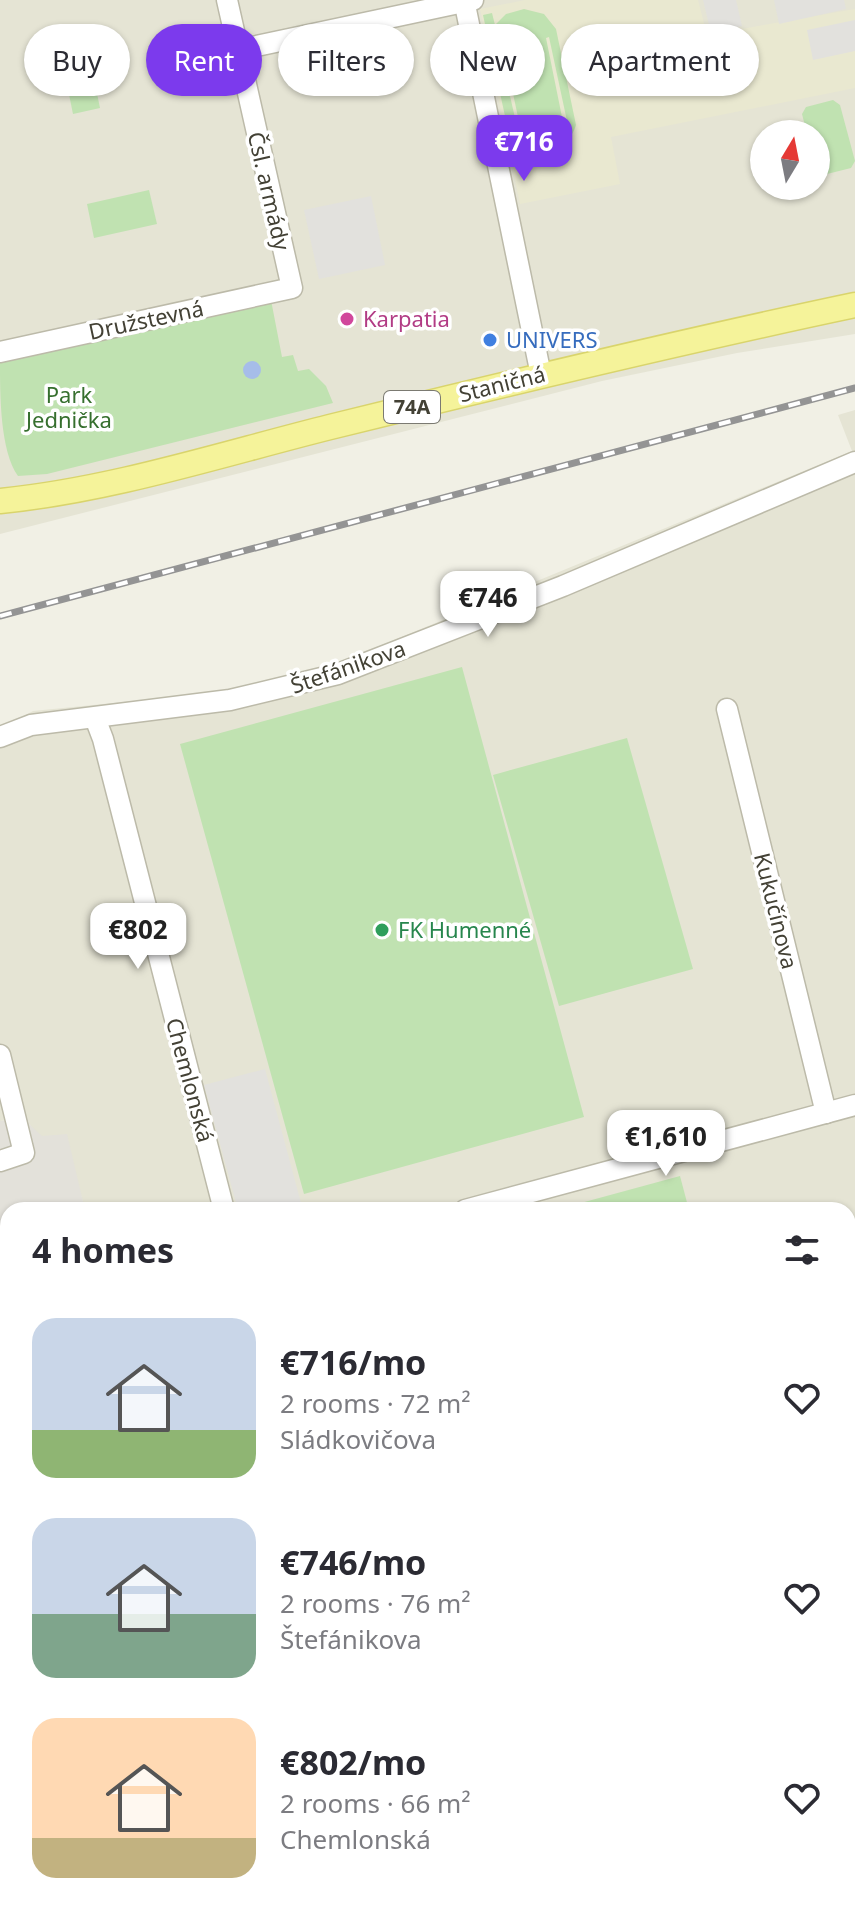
<!DOCTYPE html>
<html lang="en">
<head>
<meta charset="utf-8">
<style>
	:root { --surface:#fff; --page:#f7f7f7; --text:#2b2b33; --muted:#7c7c81; --accent:#7c3aed }
	body { margin:0; font-family:"Noto Sans",sans-serif; background:var(--page); color:var(--text); height:100vh; display:flex; flex-direction:column; font-size:30px; white-space:nowrap }
	* { box-sizing:border-box; margin:0 }
	p { font-size:26px; color:var(--muted) }
	.icon { flex:none; width:44px; height:44px; fill:none; stroke:currentColor; stroke-width:2; stroke-linecap:round; stroke-linejoin:round }
	.map { position:relative; flex:1; overflow:hidden }
	.panel { position:absolute; left:0px; top:1202px; width:856px; height:712px; display:flex; flex-direction:column; background:var(--surface); border-radius:24px 24px 0 0; box-shadow:0 2px 6px #0004 }
	.panel>* { flex:none }
	.banner { position:absolute; left:24px; top:24px; width:808px; height:72px; display:flex; gap:16px }
	.needle { width:52px; rotate:10deg }
	.fabs { position:absolute; left:750px; top:120px; display:grid; gap:16px }
	.fabs a { display:grid; place-items:center; width:80px; height:80px; border-radius:50%; background:var(--surface); box-shadow:0 2px 6px #0004; font-size:40px }
	.price { position:absolute; translate:-50% -68px; padding:0 18px; border-radius:16px; background:#fff; color:#222; font-size:26px; line-height:52px; filter:drop-shadow(0 2px 4px #0008) }
	.price::after { content:''; position:absolute; left:50%; top:48px; width:24px; height:18px; margin-left:-12px; background:inherit; clip-path:polygon(0 0,100% 0,50% 100%) }
	.price.current { background:var(--accent); color:#fff }
	ul { padding:0; list-style:none }
	li { display:flex; align-items:center; gap:24px; height:200px; padding:0 32px }
	li span { display:grid; place-items:center; flex:none; width:224px; height:160px; border-radius:24px; color:#555 }
	li>.icon { margin-inline-start:auto }
	span .icon { width:96px; height:96px; fill:#fffc; stroke-width:1 }
	li b { font-size:34px }
	h2 { display:flex; justify-content:space-between; align-items:center; height:96px; padding:0 32px; font-size:34px }
	.chip { padding:0 28px; border-radius:36px; background:var(--surface); box-shadow:0 2px 6px #0004; font-size:28px; line-height:72px }
	.chip.current { background:var(--accent); color:#fff }
	.map>svg:first-child { display:block }
	.residential { fill:#e5e4d4; fill-rule:evenodd }
	.industrial { fill:#e3e1da }
	.education { fill:#e9e8d0 }
	.green { fill:#c0e2b1; fill-rule:evenodd }
	.parking { fill:#e2e1dd }
	.water { fill:#a6bde9 }
	.lines { fill:none; stroke-linecap:round; stroke-linejoin:round }
	.minor-casing { stroke:#bcbaa9; stroke-width:23 }
	.major-casing { stroke:#d9d46c; stroke-width:27 }
	.minor { stroke:#fff; stroke-width:20 }
	.major { stroke:#f5f39a; stroke-width:24 }
	.rail-casing { stroke:#949494; stroke-width:7 }
	.rail { stroke:#fff; stroke-width:4; stroke-dasharray:12; stroke-linecap:butt }
	.hotel-dot { fill:#d1479c; stroke:#fff; stroke-width:3 }
	.shop-dot { fill:#3f7fe0; stroke:#fff; stroke-width:3 }
	.leisure-dot { fill:#2e9e5b; stroke:#fff; stroke-width:3 }
	.labels { text-anchor:middle; stroke-width:7; stroke-linejoin:round; paint-order:stroke }
	.shield { fill:#fff; stroke:#7b7a72; stroke-width:2 }
	.shield-label { font-size:20px; font-weight:bold; fill:#434135 }
	.street-label { font-size:22px; fill:#434135; stroke:#fff }
	.hotel-label { font-size:22px; fill:#b23c85; stroke:#fff; text-anchor:start }
	.shop-label { font-size:22px; fill:#366cbe; stroke:#fff; text-anchor:start }
	.park-label { font-size:22px; fill:#366f2e; stroke:#fff }
	.leisure-label { font-size:22px; fill:#27864d; stroke:#fff; text-anchor:start }
</style>
</head>
<body>
<div class="map">
<svg width="855" height="1914" viewBox="0 0 855 1914">
	<rect width="100%" height="100%" fill="#f1f0e5"/>
	<g class="residential">
		<path d="M 0,0 L 855,0 L 855,334 L 737,353 L 602,381 L 0,534 ZM 764,134 L 816,134 L 816,186 L 764,186 Z"/>
		<path d="M 855,410 L 855,1672 L 848,1672 L 848,1210 L 85,1210 L 75,1174 L 29,1124 L 27,1117 L 0,1121 L 0,729 L 33,711 L 254,689 L 324,669 L 852,451 L 838,415 Z"/>
	</g>
	<g class="industrial">
		<path d="M 27,1117 L 29,1124 L 42,1136 L 67,1134 L 85,1210 L 8,1210 L 8,1833 L 0,1836 L 0,1121 Z"/>
		<path d="M 855,1774 L 855,1914 L 469,1914 L 491,1906 L 848,1906 L 848,1777 Z"/>
	</g>
	<path class="education" d="M 525,0 L 698,0 L 707,35 L 855,9 L 855,88 L 611,137 L 620,184 L 520,204 L 480,9 Z"/>
	<g class="green">
		<path d="M 524,9 L 544,14 L 556,29 L 576,125 C 569,149 543,159 522,147 L 524,160 L 515,162 L 483,15 L 492,13 L 495,25 L 506,14 ZM 549,37 L 567,121 L 566,128 L 522,137 L 518,131 L 499,48 L 503,47 L 521,131 L 563,122 L 546,38 Z"/>
		<path d="M 89,55 L 100,108 L 73,114 L 62,60 Z"/>
		<path d="M 833,100 L 840,105 L 855,161 L 851,168 L 823,175 L 816,170 L 816,134 L 807,134 L 802,114 L 806,107 Z"/>
		<path d="M 149,190 L 157,224 L 94,238 L 87,204 Z"/>
		<path d="M 271,300 L 282,357 L 293,355 L 298,371 L 309,369 L 326,386 L 333,403 L 47,474 L 18,476 C 0,451 0,395 0,361 Z"/>
		<path d="M 462,667 L 584,1117 L 304,1194 L 180,744 Z"/>
		<path d="M 627,738 L 693,969 L 559,1006 L 493,775 Z"/>
		<path d="M 680,1176 L 689,1210 L 555,1210 Z"/>
		<path d="M 855,1346 L 855,1385 L 848,1387 L 848,1348 Z"/>
		<path d="M 8,1890 L 8,1906 L 275,1906 L 254,1914 L 0,1914 L 0,1894 Z"/>
	</g>
	<g class="parking">
		<path d="M 703,0 L 736,0 L 742,26 L 711,33 Z"/>
		<path d="M 774,0 L 844,0 L 846,9 L 779,24 Z"/>
		<path d="M 855,20 L 855,51 L 813,60 L 807,30 Z"/>
		<path d="M 371,196 L 385,265 L 319,279 L 304,210 Z"/>
		<path d="M 265,1069 L 301,1203 L 275,1210 L 238,1210 L 204,1085 Z"/>
	</g>
	<g class="water">
		<circle cx="252" cy="370" r="9"/>
		<path d="M 855,1582 L 855,1680 L 848,1682 L 848,1585 Z"/>
		<path d="M 19,1906 L 241,1906 L 216,1914 L 10,1914 Z"/>
	</g>
	<g class="lines">
		<g class="minor-casing">
			<g id="minor">
				<path d="M 464,0 L 541,375"/>
				<path d="M 238,50 L 473,0"/>
				<path d="M 0,352 L 292,288 L 227,0"/>
				<path d="M 727,709 L 826,1113"/>
				<path d="M 95,718 L 103,739 L 224,1210"/>
				<path d="M 0,737 L 31,725 L 230,700 L 338,674 L 563,586 L 855,462"/>
				<path d="M 0,1055 L 24,1153 L 0,1161"/>
				<path d="M 465,1210 L 855,1105"/>
			</g>
		</g>
		<g class="major-casing">
			<path id="major" d="M 0,501 C 112,490 222,454 330,427 C 505,384 679,342 855,305"/>
		</g>
		<use href="#minor" class="minor"/>
		<use href="#major" class="major"/>
		<g class="rail-casing">
			<path id="rail" d="M 0,616 L 855,388"/>
		</g>
		<use href="#rail" class="rail"/>
	</g>
	<circle class="hotel-dot" cx="347" cy="319" r="8"/>
	<circle class="shop-dot" cx="490" cy="340" r="8"/>
	<circle class="leisure-dot" cx="382" cy="930" r="8"/>
	<g class="labels">
		<rect class="shield" x="384" y="391" width="56" height="32" rx="6"/>
		<g class="shield-label">
			<text x="412" y="414">74A</text>
		</g>
		<g class="street-label">
			<text transform="translate(269 191) rotate(77)" y="8">Čsl. armády</text>
			<text transform="translate(146 320) rotate(-12)" y="8">Družstevná</text>
			<text transform="translate(502 384) rotate(-14)" y="8">Staničná</text>
			<text transform="translate(348 667) rotate(-19)" y="8">Štefánikova</text>
			<text transform="translate(776 911) rotate(76)" y="8">Kukučínova</text>
			<text transform="translate(190 1080) rotate(75)" y="8">Chemlonská</text>
		</g>
		<g class="hotel-label">
			<text x="363" y="327">Karpatia</text>
		</g>
		<g class="shop-label">
			<text x="506" y="348">UNIVERS</text>
		</g>
		<g class="park-label">
			<text x="69" y="403">Park<tspan x="69" dy="25">Jednička</tspan></text>
		</g>
		<g class="leisure-label">
			<text x="398" y="938">FK Humenné</text>
		</g>
	</g>
</svg>
<div class="fabs">
<a><svg class="needle" viewBox="-14 -14 28 28"><path d="M0-13l5 13h-10z" fill="#e53935"/><path d="M0 13l5-13h-10z" fill="#7c7c81"/></svg></a>
</div>
<b class="price current" style="left:524px;top:183px">€716</b>
<b class="price" style="left:488px;top:639px">€746</b>
<b class="price" style="left:138px;top:971px">€802</b>
<b class="price" style="left:666px;top:1178px">€1,610</b>
<div class="banner">
<a class="chip">Buy</a>
<a class="chip current">Rent</a>
<a class="chip">Filters</a>
<a class="chip">New</a>
<a class="chip">Apartment</a>
</div>
<section class="panel">
<h2>4 homes<svg class="icon" aria-label="filters" viewBox="0 0 24 24"><path d="M4 7h16M4 17h16"/><circle cx="9" cy="7" r="2"/><circle cx="15" cy="17" r="2"/></svg></h2>
<ul>
<li><span style="background:linear-gradient(#c9d6e8 70%,#8fb573 0)"><svg class="icon" aria-label="home" viewBox="0 0 24 24"><path d="M3 11l9-7 9 7M6 9v11h12V9"/></svg></span><div><b>€716/mo</b><p>2 rooms · 72 m²</p><p>Sládkovičova</p></div><svg class="icon" aria-label="heart" viewBox="0 0 24 24"><path d="M12 20l-8-8c-3-5 5-10 8-4 3-6 11-1 8 4z"/></svg></li>
<li><span style="background:linear-gradient(#c9d6e8 60%,#7fa58c 0)"><svg class="icon" aria-label="home" viewBox="0 0 24 24"><path d="M3 11l9-7 9 7M6 9v11h12V9"/></svg></span><div><b>€746/mo</b><p>2 rooms · 76 m²</p><p>Štefánikova</p></div><svg class="icon" aria-label="heart" viewBox="0 0 24 24"><path d="M12 20l-8-8c-3-5 5-10 8-4 3-6 11-1 8 4z"/></svg></li>
<li><span style="background:linear-gradient(#ffd9b3 75%,#c2b280 0)"><svg class="icon" aria-label="home" viewBox="0 0 24 24"><path d="M3 11l9-7 9 7M6 9v11h12V9"/></svg></span><div><b>€802/mo</b><p>2 rooms · 66 m²</p><p>Chemlonská</p></div><svg class="icon" aria-label="heart" viewBox="0 0 24 24"><path d="M12 20l-8-8c-3-5 5-10 8-4 3-6 11-1 8 4z"/></svg></li>
</ul>
</section>
</div>
</body>
</html>
